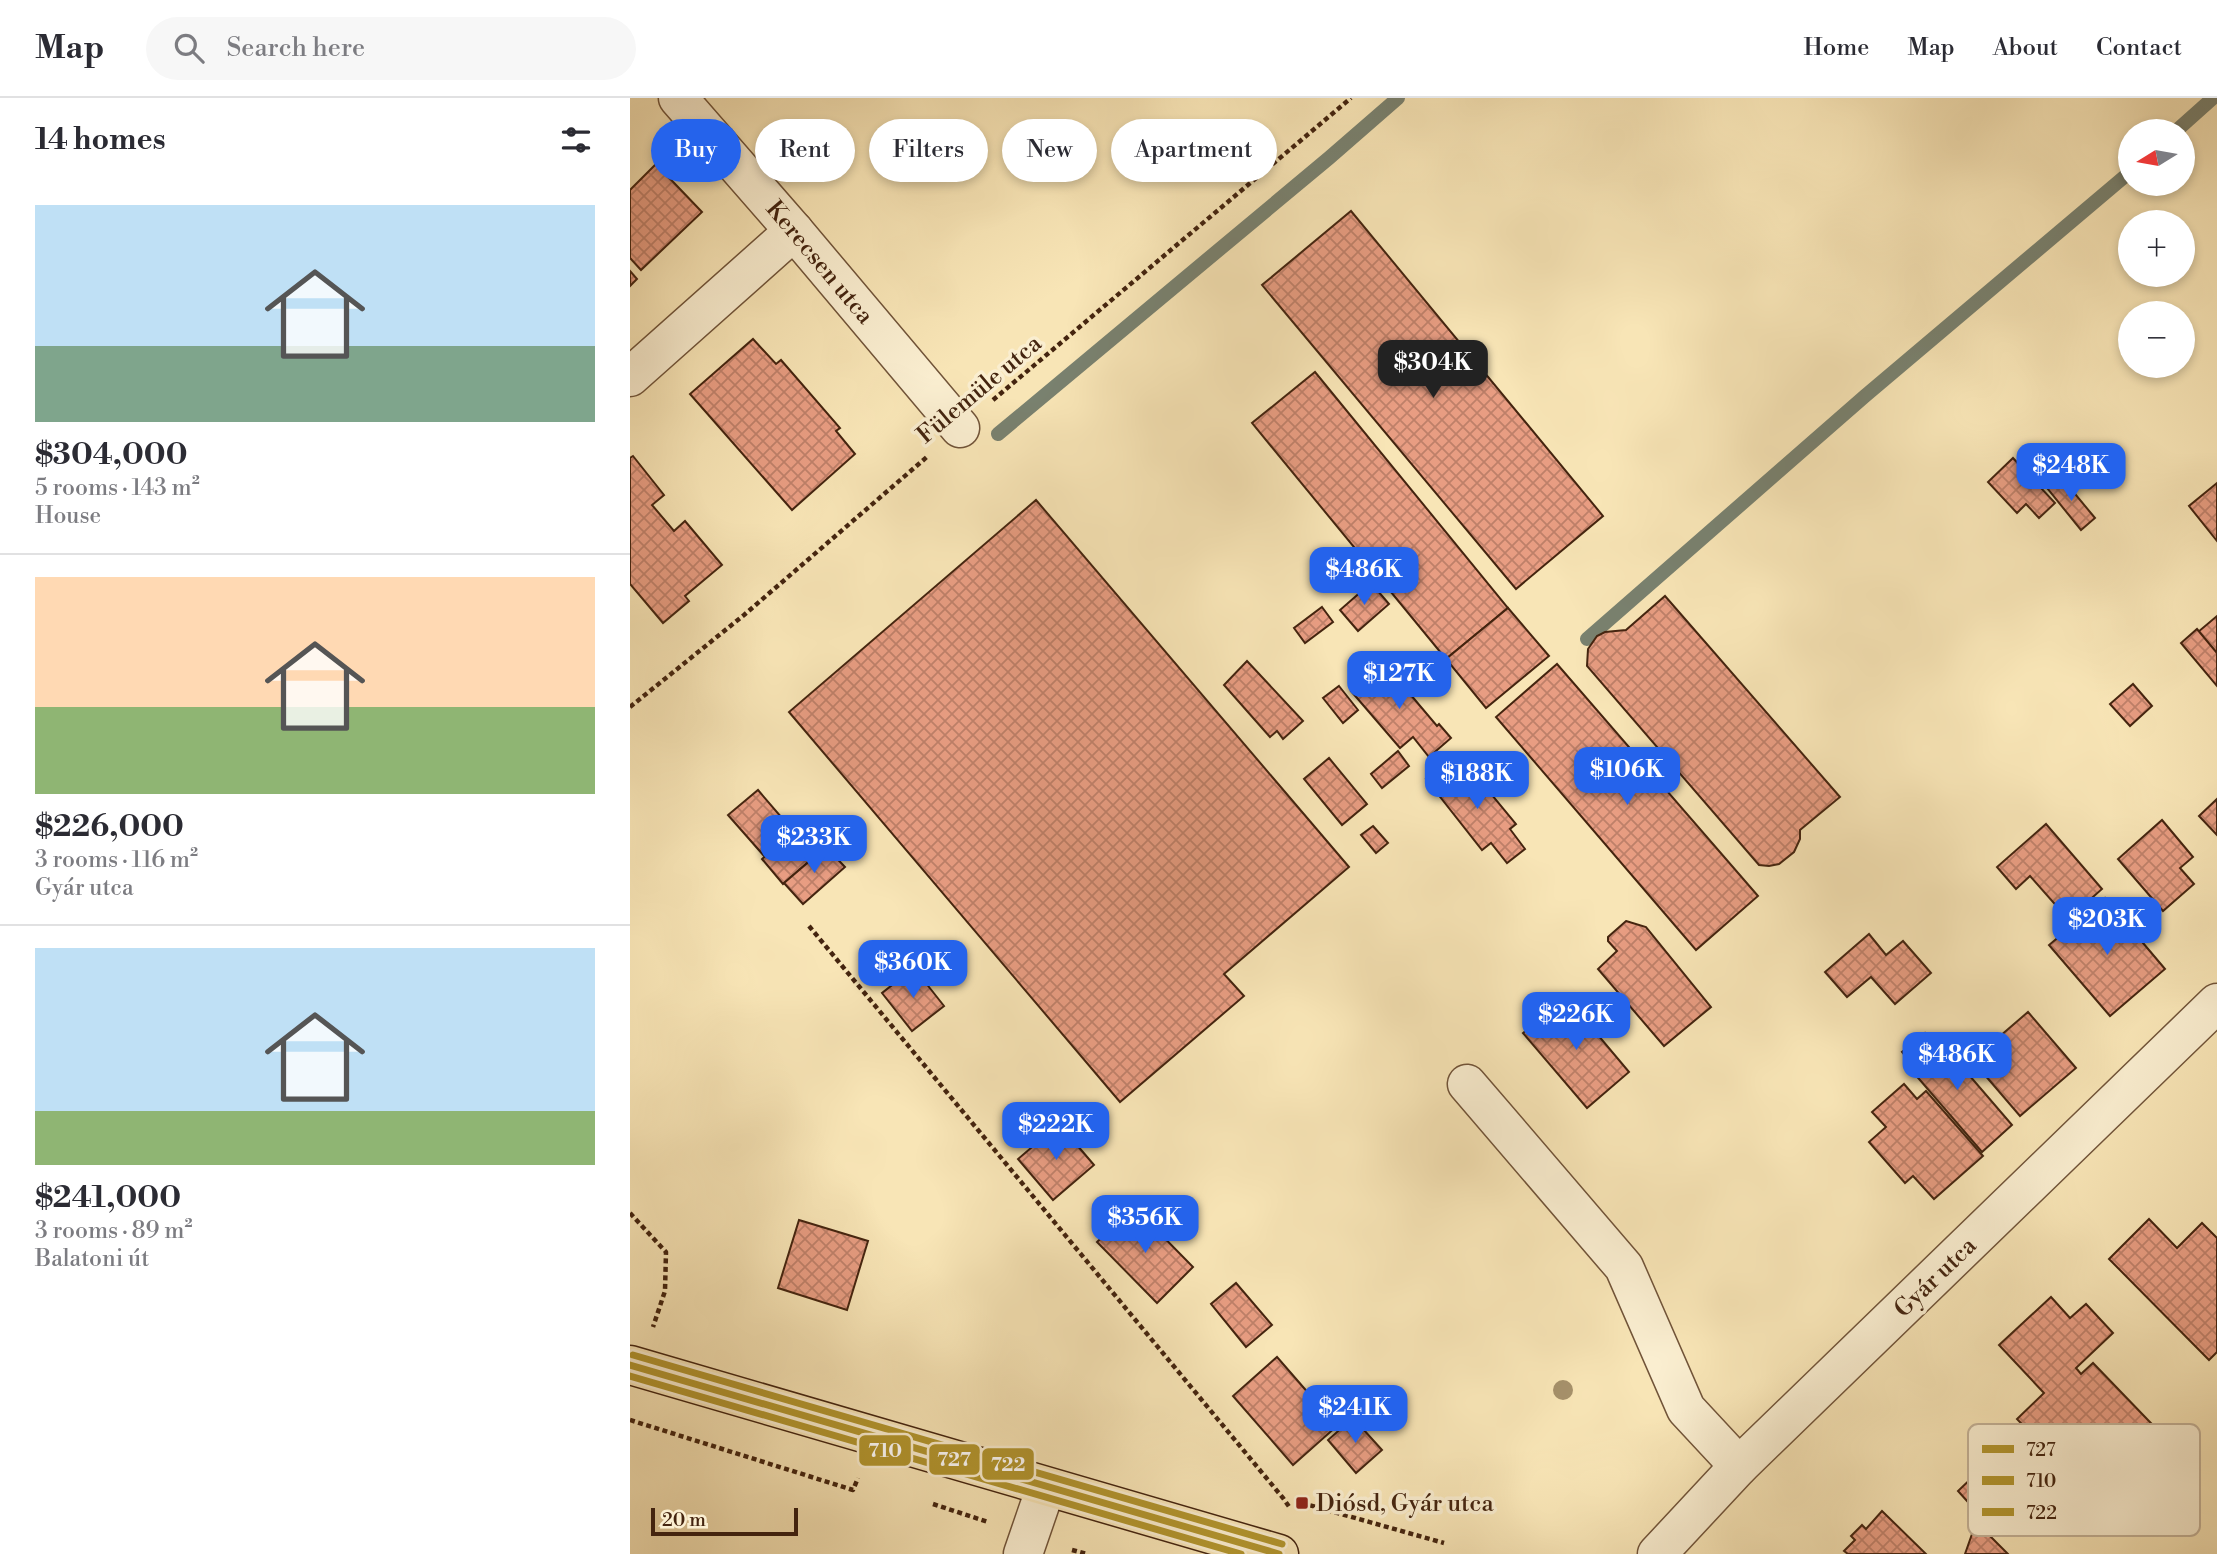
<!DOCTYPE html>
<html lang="en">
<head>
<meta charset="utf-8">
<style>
	:root { --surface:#fff; --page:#f7f7f7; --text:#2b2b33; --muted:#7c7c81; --line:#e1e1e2; --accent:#2563eb }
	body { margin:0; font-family:"Libre Bodoni",serif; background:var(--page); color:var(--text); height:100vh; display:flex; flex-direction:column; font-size:26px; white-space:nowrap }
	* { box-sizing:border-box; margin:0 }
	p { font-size:23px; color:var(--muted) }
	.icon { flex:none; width:38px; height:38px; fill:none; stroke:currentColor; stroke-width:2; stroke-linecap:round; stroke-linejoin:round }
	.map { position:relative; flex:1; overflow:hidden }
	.drawer { display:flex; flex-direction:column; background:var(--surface); width:630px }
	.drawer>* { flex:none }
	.hud { position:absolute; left:21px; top:21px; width:665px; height:63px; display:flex; gap:14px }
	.needle { width:46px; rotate:259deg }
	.fabs { position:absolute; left:1488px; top:21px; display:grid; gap:14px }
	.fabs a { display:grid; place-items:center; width:77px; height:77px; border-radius:50%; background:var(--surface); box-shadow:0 4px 10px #0003; font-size:35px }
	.scale { position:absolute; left:21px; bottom:18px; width:147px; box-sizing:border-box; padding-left:7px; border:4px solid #44240f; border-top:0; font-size:19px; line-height:24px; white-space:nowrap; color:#44240f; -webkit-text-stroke:5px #faeed0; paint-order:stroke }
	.price { position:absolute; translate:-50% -60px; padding:0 16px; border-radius:14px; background:var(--accent); color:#fff; font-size:23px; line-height:46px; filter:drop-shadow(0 2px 4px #0008) }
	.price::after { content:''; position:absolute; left:50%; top:42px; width:21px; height:16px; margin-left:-10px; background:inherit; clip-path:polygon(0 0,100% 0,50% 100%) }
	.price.selected { background:#222; color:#fff }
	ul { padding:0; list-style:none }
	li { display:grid; align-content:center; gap:14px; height:371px; padding:0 35px }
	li+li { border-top:2px solid var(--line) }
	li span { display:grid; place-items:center; height:217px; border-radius:0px; color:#555 }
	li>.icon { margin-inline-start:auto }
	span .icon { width:126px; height:126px; fill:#fffc; stroke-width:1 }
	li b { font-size:30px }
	h2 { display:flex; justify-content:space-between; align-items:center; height:84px; padding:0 35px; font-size:30px }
	.tag { padding:0 24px; border-radius:32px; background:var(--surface); box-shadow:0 4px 10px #0003; font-size:24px; line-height:63px }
	.tag.selected { background:var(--accent); color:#fff }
	header { display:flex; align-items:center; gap:42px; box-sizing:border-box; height:98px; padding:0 35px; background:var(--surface); border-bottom:2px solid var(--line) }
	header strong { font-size:33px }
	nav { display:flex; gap:38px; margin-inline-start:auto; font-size:24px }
	.search { width:490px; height:63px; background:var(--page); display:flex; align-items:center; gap:18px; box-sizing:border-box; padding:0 24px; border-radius:38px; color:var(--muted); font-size:26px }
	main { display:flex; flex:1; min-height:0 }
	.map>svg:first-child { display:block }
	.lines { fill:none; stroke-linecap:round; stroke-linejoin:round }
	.stream { stroke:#79816f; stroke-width:14 }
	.building { fill:url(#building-cross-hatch); stroke:#44240f; stroke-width:2 }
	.minor-casing { stroke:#715439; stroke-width:41 }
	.major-casing { stroke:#44240f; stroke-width:41 }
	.path { stroke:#44240f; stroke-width:4.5; stroke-dasharray:5 3.5; stroke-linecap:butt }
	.minor { stroke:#faeed0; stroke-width:38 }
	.major { stroke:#f8e5b6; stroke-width:38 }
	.bus-1-casing { stroke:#faeed0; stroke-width:12 }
	.bus-2-casing { stroke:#faeed0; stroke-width:12 }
	.bus-3-casing { stroke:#faeed0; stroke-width:12 }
	.bus-1 { stroke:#b2952e; stroke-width:7 }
	.bus-2 { stroke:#b2952e; stroke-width:7 }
	.bus-3 { stroke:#b2952e; stroke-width:7 }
	.tree { fill:#a6916b }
	.poi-dot { fill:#8f2418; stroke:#faeed0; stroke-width:2.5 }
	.labels { text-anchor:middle; stroke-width:7; stroke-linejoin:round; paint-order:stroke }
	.street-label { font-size:24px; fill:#44240f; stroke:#faeed0 }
	.poi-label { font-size:24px; fill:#44240f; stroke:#faeed0; text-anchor:start }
	.key { fill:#faeed0; stroke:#c3b196; stroke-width:2 }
	.key-label { font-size:19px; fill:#44240f }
	.line-badge { stroke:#faeed0; stroke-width:2.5 }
	.badge-label { font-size:19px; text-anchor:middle; font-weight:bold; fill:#fff }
</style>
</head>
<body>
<header>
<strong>Map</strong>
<div class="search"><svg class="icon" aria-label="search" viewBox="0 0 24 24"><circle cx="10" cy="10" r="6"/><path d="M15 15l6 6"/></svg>Search here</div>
<nav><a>Home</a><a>Map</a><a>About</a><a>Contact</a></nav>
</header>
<main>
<section class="drawer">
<h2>14 homes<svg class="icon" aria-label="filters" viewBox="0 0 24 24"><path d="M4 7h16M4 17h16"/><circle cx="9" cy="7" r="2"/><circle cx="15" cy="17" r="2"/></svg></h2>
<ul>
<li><span style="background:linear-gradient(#bfe0f5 65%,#7fa58c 0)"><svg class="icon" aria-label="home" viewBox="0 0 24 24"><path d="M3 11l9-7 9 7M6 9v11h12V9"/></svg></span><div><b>$304,000</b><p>5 rooms · 143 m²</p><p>House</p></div></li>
<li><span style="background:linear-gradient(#ffd9b3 60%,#8fb573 0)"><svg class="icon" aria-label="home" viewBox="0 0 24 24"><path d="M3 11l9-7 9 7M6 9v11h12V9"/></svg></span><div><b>$226,000</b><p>3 rooms · 116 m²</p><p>Gyár utca</p></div></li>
<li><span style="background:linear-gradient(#bfe0f5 75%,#8fb573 0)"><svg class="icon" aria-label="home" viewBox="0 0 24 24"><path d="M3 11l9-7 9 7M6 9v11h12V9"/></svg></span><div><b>$241,000</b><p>3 rooms · 89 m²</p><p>Balatoni út</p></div></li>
</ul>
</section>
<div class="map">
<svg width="1587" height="1456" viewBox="0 0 1587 1456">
	<defs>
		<pattern id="building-cross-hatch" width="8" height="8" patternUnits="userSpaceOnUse" patternTransform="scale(1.75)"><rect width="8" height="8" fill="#e89d82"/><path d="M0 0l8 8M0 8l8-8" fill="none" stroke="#be8069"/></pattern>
	</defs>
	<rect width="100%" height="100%" fill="#f8e5b6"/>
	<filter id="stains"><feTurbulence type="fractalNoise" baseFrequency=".00286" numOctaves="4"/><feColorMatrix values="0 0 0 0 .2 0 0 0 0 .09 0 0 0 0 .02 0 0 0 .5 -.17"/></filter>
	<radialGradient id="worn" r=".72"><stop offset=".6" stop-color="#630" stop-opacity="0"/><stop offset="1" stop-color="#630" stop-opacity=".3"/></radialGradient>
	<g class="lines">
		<g class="stream">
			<path d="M 1546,33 L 1583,0"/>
			<path d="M 368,336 L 699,60 L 768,0"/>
			<path d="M 957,541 L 1235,298 L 1500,74"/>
		</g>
	</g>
	<g class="building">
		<path d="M 26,66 L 72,114 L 11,172 L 0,160 L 0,92 Z"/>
		<path d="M 721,113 L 973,418 L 886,491 L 632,187 Z"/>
		<path d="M 0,173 L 7,181 L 0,188 Z"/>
		<path d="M 123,241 L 146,266 L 151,262 L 210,330 L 206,333 L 225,356 L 162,412 L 60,296 Z"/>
		<path d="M 685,274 L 878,510 L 816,561 L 622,325 Z"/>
		<path d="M 3,358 L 34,397 L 22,407 L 44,433 L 55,423 L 92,467 L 55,498 L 59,503 L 33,525 L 0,486 L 0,360 Z"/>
		<path d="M 1383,360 L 1425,405 L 1409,420 L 1396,406 L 1387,415 L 1358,384 Z"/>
		<path d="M 1431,379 L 1465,420 L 1451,432 L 1417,390 Z"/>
		<path d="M 1587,385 L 1587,443 L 1559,408 Z"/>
		<path d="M 406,402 L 719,769 L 594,876 L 614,898 L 490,1004 L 159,614 Z"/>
		<path d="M 741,485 L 759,506 L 728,533 L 710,512 Z"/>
		<path d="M 1035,498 L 1210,699 L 1170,732 L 1170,741 L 1164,754 L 1149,766 L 1139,768 L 1129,767 L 957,568 L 958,551 L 967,538 L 975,534 L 996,532 Z"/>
		<path d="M 692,509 L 703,524 L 675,545 L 664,530 Z"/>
		<path d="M 878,510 L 919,558 L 856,610 L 816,561 Z"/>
		<path d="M 1587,518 L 1587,555 L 1568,534 Z"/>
		<path d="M 1567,531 L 1587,555 L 1587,588 L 1551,545 Z"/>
		<path d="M 617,563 L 673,623 L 653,641 L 647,633 L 640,639 L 594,587 Z"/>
		<path d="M 753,564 L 807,628 L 809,626 L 821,640 L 799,659 L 783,639 L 770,650 L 721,593 Z"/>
		<path d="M 927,566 L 1128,798 L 1066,852 L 866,619 Z"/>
		<path d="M 1503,586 L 1522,608 L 1500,628 L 1480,606 Z"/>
		<path d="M 709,588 L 728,612 L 713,625 L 693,600 Z"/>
		<path d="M 768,653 L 779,668 L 752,690 L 741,676 Z"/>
		<path d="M 699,660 L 737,706 L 712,727 L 674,681 Z"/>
		<path d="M 822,662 L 841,685 L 848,680 L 886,726 L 880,731 L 895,751 L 877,765 L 861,745 L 852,752 L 796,681 Z"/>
		<path d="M 128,692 L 164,734 L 135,759 L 98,717 Z"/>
		<path d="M 1587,701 L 1587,737 L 1569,718 Z"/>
		<path d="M 1532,722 L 1563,759 L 1550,770 L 1564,786 L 1533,813 L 1488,761 Z"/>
		<path d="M 1416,726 L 1472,791 L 1438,821 L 1400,778 L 1386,791 L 1367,769 Z"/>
		<path d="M 171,727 L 192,752 L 153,786 L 132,761 Z"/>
		<path d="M 743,728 L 758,745 L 746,755 L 731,737 Z"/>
		<path d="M 196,749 L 215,769 L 173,806 L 154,785 Z"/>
		<path d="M 1475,800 L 1535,871 L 1480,918 L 1419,847 Z"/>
		<path d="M 996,823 L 1016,829 L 1081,909 L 1034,948 L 968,871 L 987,853 L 978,843 L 978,839 Z"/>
		<path d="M 1239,836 L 1256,857 L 1273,843 L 1301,875 L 1265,906 L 1241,879 L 1217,899 L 1195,874 Z"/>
		<path d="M 284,870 L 314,908 L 282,933 L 252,895 Z"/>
		<path d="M 936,899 L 999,974 L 957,1010 L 893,935 Z"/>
		<path d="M 1398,914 L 1446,970 L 1390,1018 L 1342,962 Z"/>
		<path d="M 1295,935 L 1303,945 L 1305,943 L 1325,965 L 1327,963 L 1382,1027 L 1352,1054 L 1277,967 L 1280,964 L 1272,954 Z"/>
		<path d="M 1274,986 L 1287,1001 L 1296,993 L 1353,1058 L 1304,1101 L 1283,1078 L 1275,1085 L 1239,1044 L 1256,1029 L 1242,1014 Z"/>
		<path d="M 429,1026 L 464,1067 L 423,1102 L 388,1061 Z"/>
		<path d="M 504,1109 L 563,1169 L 527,1205 L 467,1144 Z"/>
		<path d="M 1519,1121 L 1547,1150 L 1572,1125 L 1587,1140 L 1587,1254 L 1579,1262 L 1479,1161 Z"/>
		<path d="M 169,1122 L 238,1143 L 217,1212 L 148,1190 Z"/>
		<path d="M 606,1185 L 642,1227 L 616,1249 L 581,1206 Z"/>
		<path d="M 1421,1199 L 1440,1220 L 1456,1206 L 1483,1235 L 1446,1270 L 1451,1276 L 1463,1265 L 1544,1349 L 1488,1403 L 1469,1384 L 1457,1395 L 1387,1321 L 1414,1295 L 1369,1247 Z"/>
		<path d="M 647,1259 L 707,1328 L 663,1367 L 603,1298 Z"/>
		<path d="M 723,1320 L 752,1352 L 726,1375 L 698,1342 Z"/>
		<path d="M 1348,1374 L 1377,1404 L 1356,1424 L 1328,1393 Z"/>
		<path d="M 1252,1413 L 1296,1456 L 1218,1456 L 1214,1453 L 1225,1442 L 1221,1438 L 1232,1427 L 1236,1431 Z"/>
		<path d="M 1355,1433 L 1378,1456 L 1335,1456 L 1342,1436 Z"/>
	</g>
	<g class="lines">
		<g class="minor-casing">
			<g id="minor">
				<path d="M 48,0 L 164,133 L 330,330"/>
				<path d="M 0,279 L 164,133"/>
				<path d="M 837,986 L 994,1169 L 1056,1311 L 1109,1368"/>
				<path d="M 393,1456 L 416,1389"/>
				<path d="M 1027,1456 L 1109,1368 L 1587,905"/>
			</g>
		</g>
		<g class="major-casing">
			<path id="major" d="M 0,1267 L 649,1456"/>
		</g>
		<g class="path">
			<path d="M 363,302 L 721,0"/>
			<path d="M 0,609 L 114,517 L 298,358"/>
			<path d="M 179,828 L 653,1400 L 660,1410"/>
			<path d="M 0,1115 L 36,1154 L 35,1193 L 23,1229"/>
			<path d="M 0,1322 L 223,1392 L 228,1380"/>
			<path d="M 672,1405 L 814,1445"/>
			<path d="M 303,1406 L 358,1424"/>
			<path d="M 442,1452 L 457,1456"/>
		</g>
		<use href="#minor" class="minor"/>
		<use href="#major" class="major"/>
		<g class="bus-1-casing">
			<path id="bus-1" d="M 0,1267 L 649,1456"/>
		</g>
		<g class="bus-2-casing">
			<path id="bus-2" d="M 0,1278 L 611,1456"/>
		</g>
		<g class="bus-3-casing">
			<path id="bus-3" d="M 3,1257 L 652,1446"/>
		</g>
		<use href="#bus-1" class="bus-1"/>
		<use href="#bus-2" class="bus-2"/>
		<use href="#bus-3" class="bus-3"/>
	</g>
	<circle class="tree" cx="933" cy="1292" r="10"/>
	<rect class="poi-dot" x="665" y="1398" width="14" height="14" rx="3.5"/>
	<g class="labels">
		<g class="street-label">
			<text transform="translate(190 164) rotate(50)" y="8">Kerecsen utca</text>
			<text transform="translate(349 291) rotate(-40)" y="8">Fülemüle utca</text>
			<text transform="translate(1305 1179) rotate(-44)" y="8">Gyár utca</text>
		</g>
		<g class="poi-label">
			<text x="686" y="1413">Diósd, Gyár utca</text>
		</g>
	</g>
	<rect x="1338" y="1326" width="232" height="112" rx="10" class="key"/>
	<rect x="1352" y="1347" width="32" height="8" fill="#b2952e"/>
	<rect x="1352" y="1378" width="32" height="9" fill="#b2952e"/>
	<rect x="1352" y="1410" width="32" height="8" fill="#b2952e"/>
	<g class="key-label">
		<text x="1396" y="1358">727</text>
		<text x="1396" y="1389">710</text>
		<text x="1396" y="1421">722</text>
	</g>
	<g class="line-badge">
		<rect x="228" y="1336" width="54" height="33" rx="7" fill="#b2952e"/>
		<rect x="298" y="1345" width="53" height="33" rx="7" fill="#b2952e"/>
		<rect x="351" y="1349" width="54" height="34" rx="7" fill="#b2952e"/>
	</g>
	<g class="badge-label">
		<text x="255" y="1359">710</text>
		<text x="324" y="1368">727</text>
		<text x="378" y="1373">722</text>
	</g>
	<rect width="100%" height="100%" filter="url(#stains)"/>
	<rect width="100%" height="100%" fill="url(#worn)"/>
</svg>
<div class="fabs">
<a><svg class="needle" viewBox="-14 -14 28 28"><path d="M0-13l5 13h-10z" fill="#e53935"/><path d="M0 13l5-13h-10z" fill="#7c7c81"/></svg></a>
<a>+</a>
<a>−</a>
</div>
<div class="scale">20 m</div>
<b class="price selected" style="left:803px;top:302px">$304K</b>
<b class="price" style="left:1441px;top:405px">$248K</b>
<b class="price" style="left:734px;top:509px">$486K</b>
<b class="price" style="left:769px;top:613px">$127K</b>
<b class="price" style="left:997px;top:709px">$106K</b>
<b class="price" style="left:847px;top:713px">$188K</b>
<b class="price" style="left:184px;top:777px">$233K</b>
<b class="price" style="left:1477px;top:859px">$203K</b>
<b class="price" style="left:283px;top:902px">$360K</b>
<b class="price" style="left:946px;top:954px">$226K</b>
<b class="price" style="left:1327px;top:994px">$486K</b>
<b class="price" style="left:426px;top:1064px">$222K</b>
<b class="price" style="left:515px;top:1157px">$356K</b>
<b class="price" style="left:725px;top:1347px">$241K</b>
<div class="hud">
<a class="tag selected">Buy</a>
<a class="tag">Rent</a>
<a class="tag">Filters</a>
<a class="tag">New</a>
<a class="tag">Apartment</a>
</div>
</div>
</main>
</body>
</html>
